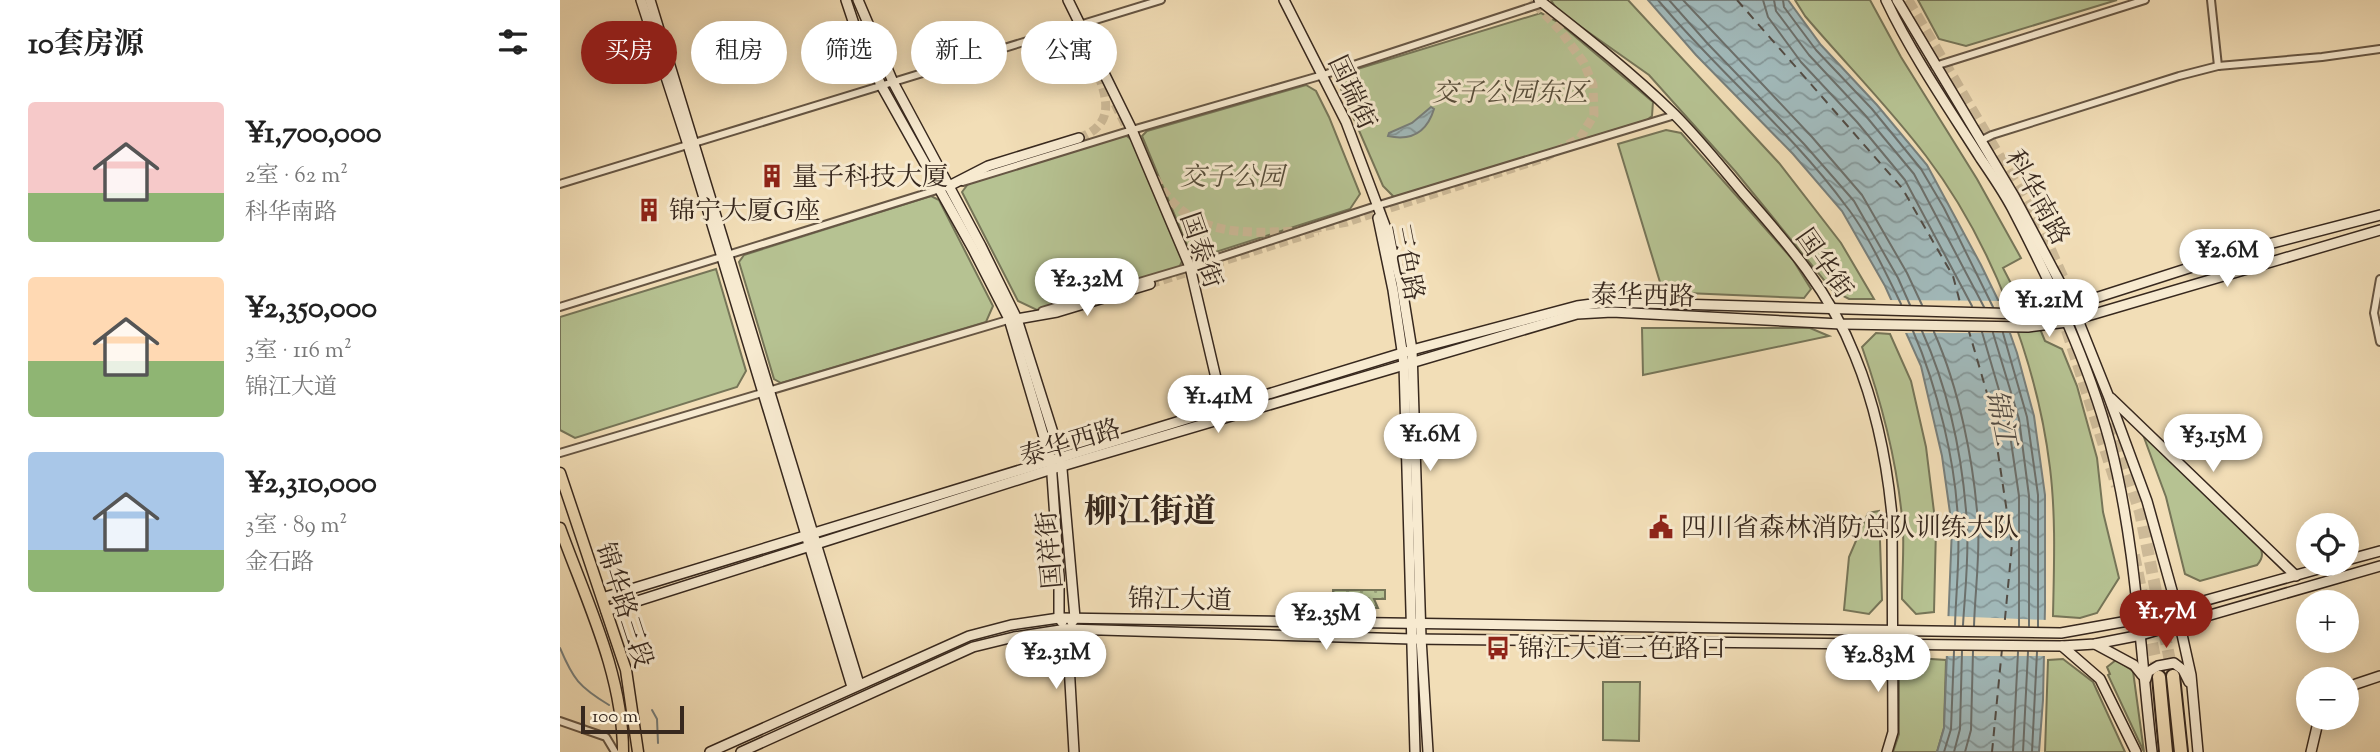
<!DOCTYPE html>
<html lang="zh">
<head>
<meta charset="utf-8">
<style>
	:root { --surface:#fff; --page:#f2f2f2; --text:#222; --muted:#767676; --accent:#8f2418 }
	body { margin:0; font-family:"Sorts Mill Goudy","Noto Serif SC",serif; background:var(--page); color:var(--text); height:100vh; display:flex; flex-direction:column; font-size:26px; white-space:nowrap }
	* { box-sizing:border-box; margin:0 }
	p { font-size:23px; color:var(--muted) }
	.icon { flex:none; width:38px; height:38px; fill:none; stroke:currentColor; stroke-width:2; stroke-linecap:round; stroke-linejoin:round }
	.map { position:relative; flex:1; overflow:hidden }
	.side { display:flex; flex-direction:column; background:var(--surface); width:560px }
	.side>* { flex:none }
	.top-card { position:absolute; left:21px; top:21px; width:665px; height:63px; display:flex; gap:14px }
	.tools { position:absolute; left:1736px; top:513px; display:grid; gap:14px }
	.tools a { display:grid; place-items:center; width:63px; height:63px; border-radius:50%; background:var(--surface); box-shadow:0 4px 18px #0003; font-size:35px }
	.scale { position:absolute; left:21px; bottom:18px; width:103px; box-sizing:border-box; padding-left:7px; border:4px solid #37281e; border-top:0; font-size:19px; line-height:24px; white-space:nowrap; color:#37281e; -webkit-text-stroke:5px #f7ead0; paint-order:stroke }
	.price { position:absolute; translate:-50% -60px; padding:0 16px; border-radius:24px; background:#fff; color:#222; font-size:23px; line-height:46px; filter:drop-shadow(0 2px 4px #0008) }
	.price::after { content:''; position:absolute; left:50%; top:42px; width:21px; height:16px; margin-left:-10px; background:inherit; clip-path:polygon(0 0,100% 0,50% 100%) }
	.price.current { background:var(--accent); color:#fff }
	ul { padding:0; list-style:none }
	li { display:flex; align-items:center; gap:21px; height:175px; padding:0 28px }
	li span { display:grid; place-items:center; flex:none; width:196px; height:140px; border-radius:7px; color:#555 }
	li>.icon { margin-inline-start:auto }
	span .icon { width:84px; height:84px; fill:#fffc; stroke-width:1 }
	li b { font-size:30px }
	h2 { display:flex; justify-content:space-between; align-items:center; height:84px; padding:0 28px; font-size:30px }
	.pill { padding:0 24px; border-radius:32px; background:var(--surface); box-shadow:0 4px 18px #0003; font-size:24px; line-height:63px }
	.pill.current { background:var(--accent); color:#fff }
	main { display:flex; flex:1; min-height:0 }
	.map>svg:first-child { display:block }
	.grass { fill:url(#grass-dots); stroke:#767558; stroke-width:2 }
	.green { fill:#b6c292; stroke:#767558; stroke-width:2 }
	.water { fill:url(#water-waves); stroke:#777f7c; stroke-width:2 }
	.pier { fill:#f2deb7 }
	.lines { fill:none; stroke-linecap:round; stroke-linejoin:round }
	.shore { stroke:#6c706c; stroke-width:2 }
	.stream { stroke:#777f7c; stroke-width:2 }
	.ferry { stroke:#524c45; stroke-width:2; stroke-dasharray:9 7; stroke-linecap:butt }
	.secondary-tunnel { stroke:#cdba98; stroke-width:9; stroke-dasharray:9 4.5; stroke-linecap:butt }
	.highway-tunnel { stroke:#cdba98; stroke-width:12; stroke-dasharray:12 6; stroke-linecap:butt }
	.street-casing { stroke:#665644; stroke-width:10 }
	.secondary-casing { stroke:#37281e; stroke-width:12 }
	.primary-casing { stroke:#37281e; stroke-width:13 }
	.highway-casing { stroke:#37281e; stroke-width:16 }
	.street { stroke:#f7ead0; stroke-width:6 }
	.secondary { stroke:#f7ead0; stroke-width:9 }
	.primary { stroke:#f2deb7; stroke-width:10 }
	.highway { stroke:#f2deb7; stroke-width:12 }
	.labels { text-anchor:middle; stroke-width:6; stroke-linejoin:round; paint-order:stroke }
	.street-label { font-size:26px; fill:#37281e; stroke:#f7ead0 }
	.park-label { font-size:26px; font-style:italic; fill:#574e3b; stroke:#f7ead0 }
	.poi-label { font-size:26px; fill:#37281e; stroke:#f7ead0; text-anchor:start }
	.water-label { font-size:28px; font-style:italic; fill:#524c45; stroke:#f7ead0 }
	.district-label { font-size:33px; font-weight:bold; fill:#37281e; stroke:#f7ead0 }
</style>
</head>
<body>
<main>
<section class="side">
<h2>10套房源<svg class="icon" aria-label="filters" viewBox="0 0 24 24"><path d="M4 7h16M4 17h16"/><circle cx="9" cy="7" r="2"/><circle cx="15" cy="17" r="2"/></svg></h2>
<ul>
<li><span style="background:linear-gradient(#f6c9c9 65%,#8fb573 0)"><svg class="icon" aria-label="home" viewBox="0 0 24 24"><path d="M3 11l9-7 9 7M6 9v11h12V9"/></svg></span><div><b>¥1,700,000</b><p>2室 · 62 m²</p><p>科华南路</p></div></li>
<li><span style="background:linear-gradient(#ffd9b3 60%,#8fb573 0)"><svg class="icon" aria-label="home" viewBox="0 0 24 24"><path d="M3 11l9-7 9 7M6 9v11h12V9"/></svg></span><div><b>¥2,350,000</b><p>3室 · 116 m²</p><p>锦江大道</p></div></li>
<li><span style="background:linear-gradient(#a9c7e8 70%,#8fb573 0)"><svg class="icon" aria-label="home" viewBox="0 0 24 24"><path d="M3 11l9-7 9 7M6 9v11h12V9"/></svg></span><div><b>¥2,310,000</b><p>3室 · 89 m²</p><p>金石路</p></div></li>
</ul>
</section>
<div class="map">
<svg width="1820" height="752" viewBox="0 0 1820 752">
	<defs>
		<pattern id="grass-dots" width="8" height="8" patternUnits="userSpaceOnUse" patternTransform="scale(1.75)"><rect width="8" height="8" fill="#b6c292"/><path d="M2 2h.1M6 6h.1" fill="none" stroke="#959e77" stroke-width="1.8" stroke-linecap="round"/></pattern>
		<pattern id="water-waves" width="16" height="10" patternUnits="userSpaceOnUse" patternTransform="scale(1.75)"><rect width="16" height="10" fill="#a1b9ba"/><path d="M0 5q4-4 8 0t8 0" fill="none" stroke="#849697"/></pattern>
	</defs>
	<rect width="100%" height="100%" fill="#f2deb7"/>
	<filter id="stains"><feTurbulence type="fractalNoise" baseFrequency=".00286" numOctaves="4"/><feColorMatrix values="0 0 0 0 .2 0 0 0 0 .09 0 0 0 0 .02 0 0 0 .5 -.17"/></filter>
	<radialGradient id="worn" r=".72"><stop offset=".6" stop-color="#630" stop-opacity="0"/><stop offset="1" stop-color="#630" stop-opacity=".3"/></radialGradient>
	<path class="grass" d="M 773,590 L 825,590 L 825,599 L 814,599 L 818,608 L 745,608 L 742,598 L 773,598 Z"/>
	<g class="green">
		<path d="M 991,0 L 1068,0 L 1219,163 L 1281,243 L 1314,299 L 1289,299 L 1272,290 L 1175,171 L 1089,75 L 997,10 Z"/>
		<path d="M 1235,0 L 1310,0 L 1341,57 L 1417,179 L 1461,258 L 1443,268 L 1458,297 L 1466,295 L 1485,341 L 1502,349 L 1517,386 L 1537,458 L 1543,512 L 1559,578 L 1537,613 L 1520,618 L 1493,616 C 1494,566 1496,517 1490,468 C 1477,361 1431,241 1366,156 C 1329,107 1285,63 1245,16 Z"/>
		<path d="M 1358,0 L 1557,0 L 1406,46 L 1379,39 Z"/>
		<path d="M 981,13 L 998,22 L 1093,102 L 1092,116 L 1087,120 L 834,197 L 823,186 L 781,89 L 781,74 Z"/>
		<path d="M 746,85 L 756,91 L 769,117 L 800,194 L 790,209 L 640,257 L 631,255 L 582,136 L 587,131 Z"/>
		<path d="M 1106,130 L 1121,133 L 1233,260 L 1251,289 L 1244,298 L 1103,292 L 1058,144 Z"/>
		<path d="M 564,134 L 572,140 L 623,259 L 619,268 L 479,311 L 458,301 L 402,192 L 408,184 Z"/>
		<path d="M 371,196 L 379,200 L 433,306 L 426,322 L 221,383 L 214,379 L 179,262 L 184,255 Z"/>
		<path d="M 156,269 L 186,371 L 177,387 L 15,438 L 0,430 L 0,317 Z"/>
		<path d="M 1082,328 L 1250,328 L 1269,336 L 1083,375 Z"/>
		<path d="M 1316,333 L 1330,334 L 1351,381 L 1366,447 L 1376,528 L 1374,612 L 1356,614 L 1342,599 C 1342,576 1344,552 1343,528 C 1338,466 1323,406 1302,347 Z"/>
		<path d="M 1582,432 L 1698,543 C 1703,552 1704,557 1697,565 L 1640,581 L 1625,574 L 1606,497 Z"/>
		<path d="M 1319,511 L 1322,600 L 1309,614 L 1284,610 L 1289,557 L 1308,513 Z"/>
		<path d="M 1355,658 L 1386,660 L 1384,728 L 1377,752 L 1333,752 L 1339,734 L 1339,677 Z"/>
		<path d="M 1503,659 L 1533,682 L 1565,752 L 1485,752 L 1488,660 Z"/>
		<path d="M 1556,660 L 1573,671 L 1584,752 L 1548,675 L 1550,674 L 1547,667 Z"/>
		<path d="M 1043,682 L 1080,682 L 1079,741 L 1043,740 Z"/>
	</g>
	<g class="water">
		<path d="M 1088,0 L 1228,0 L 1261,45 L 1317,105 L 1367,165 L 1421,265 L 1439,302 L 1457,353 L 1474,416 L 1485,495 L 1485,607 L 1483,700 L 1479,752 L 1377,752 L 1384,728 L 1392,527 L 1382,456 L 1361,366 L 1325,286 L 1282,211 L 1233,154 L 1136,55 Z"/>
		<path d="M 871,107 L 874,109 C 867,132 851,141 828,136 L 829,133 L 852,123 Z"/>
	</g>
	<g class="pier">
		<path d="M 1327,300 L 1443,301 L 1454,333 L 1342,333 Z"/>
		<path d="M 1385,616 L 1488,620 L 1488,656 L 1383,656 Z"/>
	</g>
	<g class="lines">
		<g class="shore">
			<path d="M 1098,0 C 1157,71 1231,131 1286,206 C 1306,231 1327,275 1341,304"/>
			<path d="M 1109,0 L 1148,44 L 1244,144 L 1294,201 L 1338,278 L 1350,305"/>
			<path d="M 1123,0 L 1252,137 L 1302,195 L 1347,273 L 1362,305"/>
			<path d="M 1203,0 L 1208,17 L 1241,62 L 1297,122 L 1345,180 L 1412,306"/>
			<path d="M 1214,0 L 1216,11 L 1249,55 L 1305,115 L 1354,174 L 1424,307"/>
			<path d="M 1223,0 L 1224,7 L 1256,50 L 1312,109 L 1361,169 L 1384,208 L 1433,307"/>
			<path d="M 1353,331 C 1377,386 1396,463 1398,523 C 1400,557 1396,592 1395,625"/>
			<path d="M 1362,331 C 1389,391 1403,459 1407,524 C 1409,557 1405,592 1403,625"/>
			<path d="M 1374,332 C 1399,388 1414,462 1418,524 C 1420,557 1415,592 1414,626"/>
			<path d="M 1422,332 L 1448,421 L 1459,496 L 1459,626"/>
			<path d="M 1433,333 L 1459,419 L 1469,496 L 1469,626"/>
			<path d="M 1443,333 L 1467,417 L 1478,495 L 1478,627"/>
			<path d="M 1384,752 L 1391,729 L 1394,651"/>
			<path d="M 1394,752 L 1400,729 L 1402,651"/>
			<path d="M 1405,752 L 1411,730 L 1413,651"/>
			<path d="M 1453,752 L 1458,652"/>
			<path d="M 1463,752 L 1468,652"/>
			<path d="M 1472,752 L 1477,652"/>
		</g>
		<g class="stream">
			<path d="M 0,648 C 13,679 19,687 49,705"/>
			<path d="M 92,710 L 97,719 L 98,743"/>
		</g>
		<g class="ferry">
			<path d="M 1177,0 L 1342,188 L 1393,276 L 1402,310"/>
			<path d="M 1408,328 L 1431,407 L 1452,545 L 1444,629"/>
			<path d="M 1432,752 L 1442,649"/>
		</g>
		<g class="secondary-tunnel">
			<path d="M 555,104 L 569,132"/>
			<path d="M 519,138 C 563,121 542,88 531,54"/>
			<path d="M 595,178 C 628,236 678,234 738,231"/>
			<path d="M 752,229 L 787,222 L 984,158 L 1020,138 L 1034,115 L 1033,85 L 1024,63 L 1000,30 L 971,0"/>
			<path d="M 590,284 L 758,231"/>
		</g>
		<g class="highway-tunnel">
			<path d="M 1347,0 L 1479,225 L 1511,297"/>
			<path d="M 1353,44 L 1399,117"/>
			<path d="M 1496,282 L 1517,329"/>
			<path d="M 1507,330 L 1557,486"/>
			<path d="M 1534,372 L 1580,512 L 1613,676"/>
			<path d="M 1574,555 L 1599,677"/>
		</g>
		<g class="street-casing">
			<g id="street">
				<path d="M 1651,0 L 1658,66"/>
				<path d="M 1375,66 L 1585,0"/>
				<path d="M 1420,141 L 1432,135 L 1619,76 L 1658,66 L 1762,57 L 1820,49"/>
				<path d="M 403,182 L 572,130 L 763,75 L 983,3"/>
				<path d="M 0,184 L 601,0"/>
				<path d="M 1820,279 L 1814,313 L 1820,342"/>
				<path d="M 0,307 L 393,185"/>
				<path d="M 482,311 L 630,267 L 816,206 L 1115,115"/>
				<path d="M 0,453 L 451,319"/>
				<path d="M 0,721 L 46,737 L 55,752"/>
			</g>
		</g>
		<g class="secondary-casing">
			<g id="secondary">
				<path d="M 81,0 L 128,145 L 292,687"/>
				<path d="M 90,0 L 299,684"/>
				<path d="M 286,0 L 294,24 L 321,85 L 413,249 L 449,319 L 491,461 L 499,576 L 499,618 L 502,622"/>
				<path d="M 298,0 L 333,82 L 421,246 L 457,319 L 501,458 L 515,618 L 512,622"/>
				<path d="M 508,0 L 572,130 L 630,267 L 663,408"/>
				<path d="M 724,0 L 786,122 L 827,231 L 841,282 L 852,350 L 861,638 L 868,752"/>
				<path d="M 979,0 C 1025,36 1072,73 1114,114 C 1139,139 1161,167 1184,194 C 1229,245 1270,292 1295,356 C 1316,407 1327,462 1332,516 L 1333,732 L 1327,752"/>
				<path d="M 1326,0 C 1352,55 1388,107 1421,159 C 1432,175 1443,191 1452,208 C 1491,283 1528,361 1550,443 C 1576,544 1580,649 1592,752"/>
				<path d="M 1337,0 L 1454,196 L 1512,305 L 1548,395 L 1587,501 L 1613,594 L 1631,675 L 1638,752"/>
				<path d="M 389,186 L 428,166 L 519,138"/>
				<path d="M 818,218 L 833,290 L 844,364 L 855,752"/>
				<path d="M 457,319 L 497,312 L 590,284"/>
				<path d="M 1551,398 L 1736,576"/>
				<path d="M 1787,560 L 1820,551"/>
				<path d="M 42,598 L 852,350 L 1017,306 L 1047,302 L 1464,314 L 1501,309 L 1682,251 L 1820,215"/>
				<path d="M 46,611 L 492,469 L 1017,314 L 1052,312 L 1281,324 L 1468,327 L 1507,322 L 1820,230"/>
				<path d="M 507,629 L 514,752"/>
				<path d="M 1535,644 L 1574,665 L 1582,675"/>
				<path d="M 1502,646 L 1540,679 L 1576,752"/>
				<path d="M 1586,679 L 1588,672 L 1598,666 L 1614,663 L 1623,670 L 1629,682"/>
				<path d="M 1787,691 L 1796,684 L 1820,676"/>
				<path d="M 150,752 L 409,636 L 451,625 L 499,618 L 1501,633 L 1579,619 L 1776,564"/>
				<path d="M 181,752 L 413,647 L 454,637 L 507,629 L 852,639 L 1502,646 L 1535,644 L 1581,635 L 1820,566"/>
				<path d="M 1751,752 L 1759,718"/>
			</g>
		</g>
		<g class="primary-casing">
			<g id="primary">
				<path d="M 0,473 L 66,670 L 78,752"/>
				<path d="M 0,528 C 26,600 63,674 63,752"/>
			</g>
		</g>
		<g class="highway-casing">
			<g id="highway">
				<path d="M 1613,676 L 1621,752"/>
				<path d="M 1599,677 L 1606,752"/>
			</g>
		</g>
		<use href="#street" class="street"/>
		<use href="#secondary" class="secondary"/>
		<use href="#primary" class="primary"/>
		<use href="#highway" class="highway"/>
	</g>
	<defs>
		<g id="building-bare" transform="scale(1.89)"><path d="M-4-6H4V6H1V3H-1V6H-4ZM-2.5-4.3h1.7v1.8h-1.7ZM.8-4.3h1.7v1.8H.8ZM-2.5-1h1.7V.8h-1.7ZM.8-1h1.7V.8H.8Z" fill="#8f2418" stroke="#f7ead0" stroke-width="2.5" paint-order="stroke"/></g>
		<g id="civic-bare" transform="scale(1.89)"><path d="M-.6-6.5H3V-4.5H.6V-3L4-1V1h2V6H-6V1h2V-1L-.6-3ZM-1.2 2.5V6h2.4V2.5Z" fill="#8f2418" stroke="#f7ead0" stroke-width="2.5" paint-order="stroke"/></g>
		<g id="bus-bare" transform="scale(1.89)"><path d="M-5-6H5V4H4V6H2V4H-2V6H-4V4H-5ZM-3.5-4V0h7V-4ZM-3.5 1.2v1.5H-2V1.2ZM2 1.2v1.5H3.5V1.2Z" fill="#8f2418" stroke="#f7ead0" stroke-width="2.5" paint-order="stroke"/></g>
	</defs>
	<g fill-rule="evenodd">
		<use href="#building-bare" x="212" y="176"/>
		<use href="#building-bare" x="89" y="210"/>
		<use href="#civic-bare" x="1101" y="527"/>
		<use href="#bus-bare" x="938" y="648"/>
	</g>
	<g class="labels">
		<g class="street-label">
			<text transform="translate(793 92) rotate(65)" y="9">国瑞街</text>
			<text transform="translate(1478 197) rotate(61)" y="9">科华南路</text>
			<text transform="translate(642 250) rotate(71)" y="9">国泰街</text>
			<text transform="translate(848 262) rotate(79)" y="9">三色路</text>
			<text transform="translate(1265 263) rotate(55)" y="9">国华街</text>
			<text transform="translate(1083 295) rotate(1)" y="9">泰华西路</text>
			<text transform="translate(510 442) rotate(-17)" y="9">泰华西路</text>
			<text transform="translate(489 550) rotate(-95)" y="9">国祥街</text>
			<text transform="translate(620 599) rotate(1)" y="9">锦江大道</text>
			<text transform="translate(65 605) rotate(72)" y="9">锦华路三段</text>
		</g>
		<g class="park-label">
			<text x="950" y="101">交子公园东区</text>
			<text x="672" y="185">交子公园</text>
		</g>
		<g class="poi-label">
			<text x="232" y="185">量子科技大厦</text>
			<text x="109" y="219">锦宁大厦G座</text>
			<text x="1121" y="536">四川省森林消防总队训练大队</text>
			<text x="958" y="657">锦江大道三色路口</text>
		</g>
		<g class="water-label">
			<text transform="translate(1442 417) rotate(79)" y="10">锦江</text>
		</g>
		<g class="district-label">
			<text x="590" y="522">柳江街道</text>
		</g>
	</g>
	<rect width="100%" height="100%" filter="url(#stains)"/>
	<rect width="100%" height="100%" fill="url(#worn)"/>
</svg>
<div class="tools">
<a><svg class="icon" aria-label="locate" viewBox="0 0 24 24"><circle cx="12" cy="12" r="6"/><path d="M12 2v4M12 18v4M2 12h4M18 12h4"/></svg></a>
<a>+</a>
<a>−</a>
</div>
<div class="scale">100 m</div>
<b class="price" style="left:1667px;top:289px">¥2.6M</b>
<b class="price" style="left:527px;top:318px">¥2.32M</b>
<b class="price" style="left:1489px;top:339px">¥1.21M</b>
<b class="price" style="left:658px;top:435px">¥1.41M</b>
<b class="price" style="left:870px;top:473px">¥1.6M</b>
<b class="price" style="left:1653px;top:474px">¥3.15M</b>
<b class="price current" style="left:1606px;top:650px">¥1.7M</b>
<b class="price" style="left:766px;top:652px">¥2.35M</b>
<b class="price" style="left:496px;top:691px">¥2.31M</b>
<b class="price" style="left:1318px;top:694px">¥2.83M</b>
<div class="top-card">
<a class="pill current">买房</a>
<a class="pill">租房</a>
<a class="pill">筛选</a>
<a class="pill">新上</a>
<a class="pill">公寓</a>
</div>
</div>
</main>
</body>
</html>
